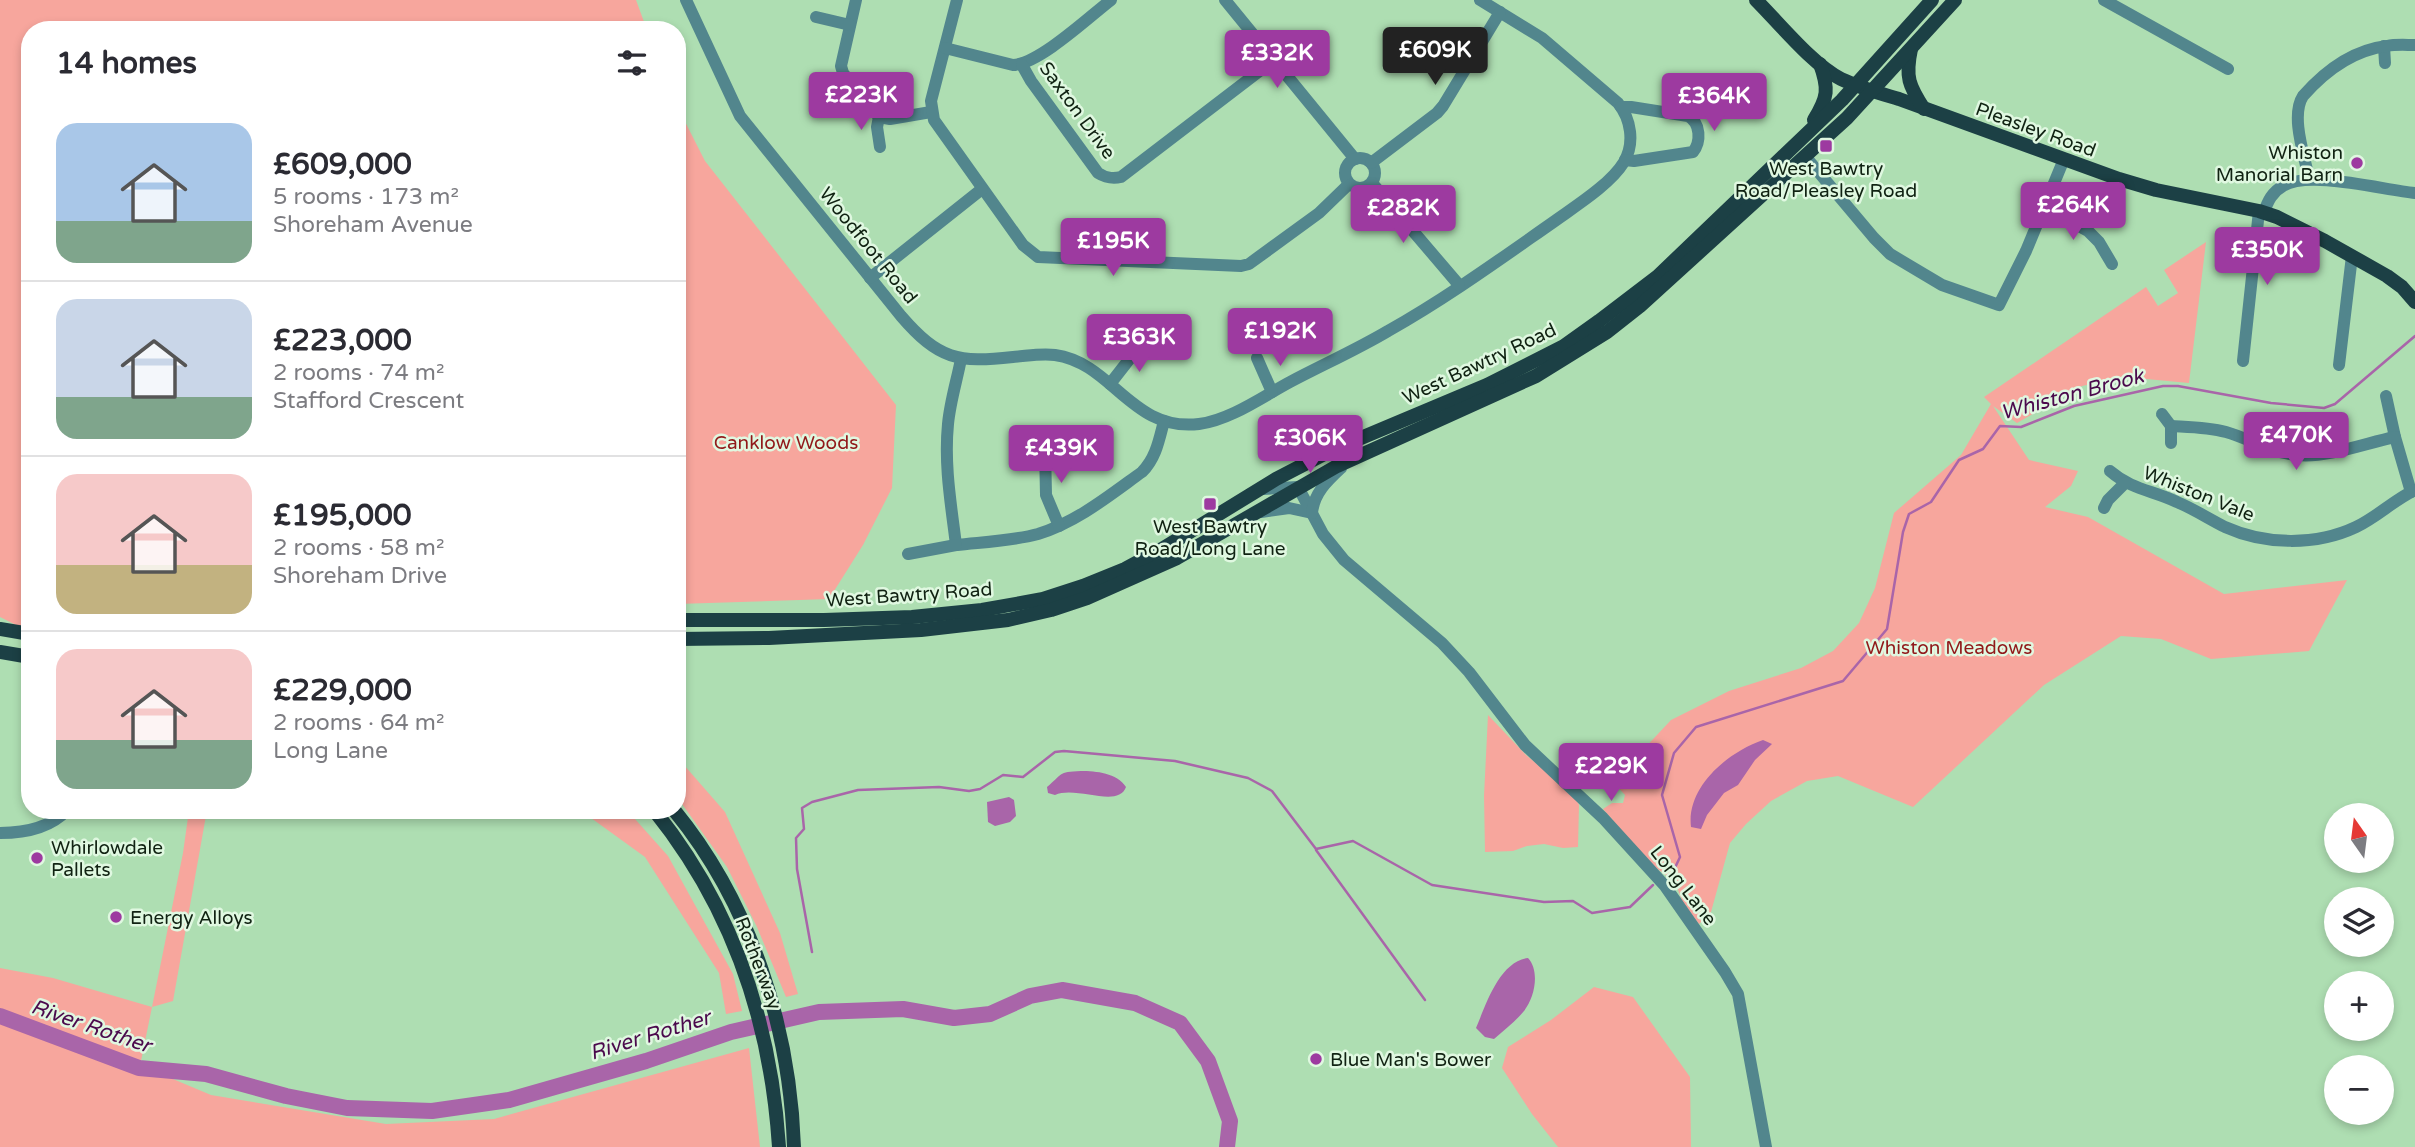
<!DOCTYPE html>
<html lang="en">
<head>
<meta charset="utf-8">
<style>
	:root { --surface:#fff; --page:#f7f7f7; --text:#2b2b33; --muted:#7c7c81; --line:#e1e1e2; --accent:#9d3aa0 }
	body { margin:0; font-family:"Varela Round",sans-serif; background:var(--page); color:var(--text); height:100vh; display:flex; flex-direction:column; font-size:26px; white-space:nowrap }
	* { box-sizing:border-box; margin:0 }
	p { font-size:23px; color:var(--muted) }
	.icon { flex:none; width:38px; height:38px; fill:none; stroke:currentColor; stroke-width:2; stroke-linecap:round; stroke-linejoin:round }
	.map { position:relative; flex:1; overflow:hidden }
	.side { position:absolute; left:21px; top:21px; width:665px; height:798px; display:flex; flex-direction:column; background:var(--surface); border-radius:28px; box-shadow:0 4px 10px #0003 }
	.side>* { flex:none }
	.needle { width:46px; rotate:346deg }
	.tools { position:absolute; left:2324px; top:803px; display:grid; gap:14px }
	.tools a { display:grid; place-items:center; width:70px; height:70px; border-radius:50%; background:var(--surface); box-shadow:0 4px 10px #0003; font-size:35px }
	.price { position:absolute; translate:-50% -60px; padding:0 16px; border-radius:7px; background:var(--accent); color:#fff; font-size:23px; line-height:46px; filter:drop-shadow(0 2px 4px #0008) }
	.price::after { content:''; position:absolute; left:50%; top:42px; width:21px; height:16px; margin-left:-10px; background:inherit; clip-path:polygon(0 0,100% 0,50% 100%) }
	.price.current { background:#222; color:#fff }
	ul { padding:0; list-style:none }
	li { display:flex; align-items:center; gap:21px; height:175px; padding:0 35px }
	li+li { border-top:2px solid var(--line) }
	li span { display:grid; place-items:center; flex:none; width:196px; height:140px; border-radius:21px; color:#555 }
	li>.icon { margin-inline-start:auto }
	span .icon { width:84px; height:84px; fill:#fffc; stroke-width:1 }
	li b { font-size:30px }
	h2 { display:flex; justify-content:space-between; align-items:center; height:84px; padding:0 35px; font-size:30px }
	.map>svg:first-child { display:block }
	.green { fill:#f7a69d }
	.water { fill:#a965a9 }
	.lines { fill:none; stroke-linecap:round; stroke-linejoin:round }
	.stream { stroke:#a965a9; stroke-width:2.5 }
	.river { stroke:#a965a9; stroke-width:16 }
	.minor { stroke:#52868d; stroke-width:12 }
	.major { stroke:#1c4045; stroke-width:14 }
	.poi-dot { fill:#9d3aa0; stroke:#e0f8e1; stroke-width:2.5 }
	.labels { text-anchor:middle; stroke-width:5; stroke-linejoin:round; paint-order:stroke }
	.street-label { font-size:19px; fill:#102212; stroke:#e0f8e1 }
	.poi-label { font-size:19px; fill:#102212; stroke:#e0f8e1; text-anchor:start }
	.park-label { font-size:19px; fill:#91191a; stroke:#e0f8e1 }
	.water-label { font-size:21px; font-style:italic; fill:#4b0a4d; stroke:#e0f8e1 }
</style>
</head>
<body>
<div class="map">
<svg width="2415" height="1147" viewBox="0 0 2415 1147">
	<rect width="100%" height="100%" fill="#aedeb2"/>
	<g class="green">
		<path d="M 0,0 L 636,0 L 647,30 L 30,30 L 30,627 L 16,625 L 0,617 Z"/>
		<path d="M 677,106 L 705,161 L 896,405 L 892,488 L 863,545 L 829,599 L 677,604 Z"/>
		<path d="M 2206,242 L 2189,383 L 2125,377 L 2082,386 L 2017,423 L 1993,406 L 2029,460 L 2078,471 L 2071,486 L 2045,507 L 2088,517 L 2224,594 L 2347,580 L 2309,651 L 2211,659 L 2161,639 L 2121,636 L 2044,685 L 1913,807 L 1838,776 L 1807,781 L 1771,801 L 1746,824 L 1730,843 L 1711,912 L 1699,924 L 1683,903 L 1675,882 L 1651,864 L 1603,809 L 1612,803 L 1623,803 L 1625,795 L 1613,782 L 1671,720 L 1729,691 L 1801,668 L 1833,651 L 1859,623 L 1875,588 L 1894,513 L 1961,455 L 1991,404 L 1984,397 L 2146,287 L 2158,306 L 2178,293 L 2164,270 Z"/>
		<path d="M 1488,715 L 1526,755 L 1574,794 L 1579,805 L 1578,847 L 1563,848 L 1544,844 L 1527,846 L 1513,851 L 1485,852 L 1484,796 Z"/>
		<path d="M 677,757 L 725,812 L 780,933 L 798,994 L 786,997 L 757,927 L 727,867 L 677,797 Z"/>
		<path d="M 189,810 L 207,810 L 173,1001 L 152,1007 L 141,1061 L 80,1040 L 211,1095 L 386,1124 L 494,1119 L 749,1048 L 760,1147 L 0,1147 L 0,968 L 53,978 L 152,1007 L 183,853 Z"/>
		<path d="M 580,810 L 627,810 L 668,856 L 733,974 L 742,1011 L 726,1014 L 719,973 L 645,857 Z"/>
		<path d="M 1594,987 L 1633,997 L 1690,1077 L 1691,1147 L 1558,1147 L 1532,1114 L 1502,1068 L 1508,1047 L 1551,1020 Z"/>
	</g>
	<g class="water">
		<path d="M 1763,740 L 1772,744 L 1755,760 L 1738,785 L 1724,793 L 1707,815 L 1701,829 L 1691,827 C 1686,787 1728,752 1763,740 Z"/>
		<path d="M 1081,771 C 1096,771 1117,773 1126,787 C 1118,809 1076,785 1055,795 L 1048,793 L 1047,787 C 1063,774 1057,772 1081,771 Z"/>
		<path d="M 1009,797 L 1014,800 L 1016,816 L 1010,822 L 995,826 L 988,822 L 987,802 Z"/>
		<path d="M 1528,958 C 1540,971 1535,997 1524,1011 C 1516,1021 1504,1030 1494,1039 L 1485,1037 L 1476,1028 C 1486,1005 1499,962 1528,958 Z"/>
	</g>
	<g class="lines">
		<g class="stream">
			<path d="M 1316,850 L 1425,1000"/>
			<path d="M 1673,872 L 1680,857 L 1662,795 L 1674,753 L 1696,727 L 1843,681 L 1887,629 L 1903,532 L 1909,514 L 1931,502 L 1959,460 L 1983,449 L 2000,426 L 2021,427 L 2074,406 L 2163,386 L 2178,386 L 2271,403 L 2324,408 L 2335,404 L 2415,336"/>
			<path d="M 812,952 L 797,869 L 796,838 L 804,829 L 802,808 L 812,802 L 858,790 L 939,787 L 969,791 L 980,789 L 1003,775 L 1023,777 L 1055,752 L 1064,751 L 1175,761 L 1248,778 L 1272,791 L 1316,849 L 1353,841 L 1432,885 L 1544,902 L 1573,901 L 1592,913 L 1630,907 L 1653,885"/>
		</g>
		<path class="river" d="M 0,1016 L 139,1068 L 206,1074 L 286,1096 L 347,1108 L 432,1111 L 509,1100 L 646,1061 L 731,1032 L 819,1012 L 903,1009 L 954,1018 L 990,1014 L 1030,996 L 1062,990 L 1135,1003 L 1180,1023 L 1208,1061 L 1230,1121 L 1227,1147"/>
		<g class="minor">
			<path d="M 686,0 L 740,116 L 901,316 C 939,360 958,363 1013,357 C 1027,356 1041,353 1055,355 C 1113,363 1131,432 1199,424 C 1230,420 1262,397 1290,382 C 1322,365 1356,350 1388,331 C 1445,299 1499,260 1552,223 C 1574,207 1610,185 1624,162 C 1635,143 1631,119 1618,103 L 1542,38 L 1480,0"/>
			<path d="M 856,0 L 841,66 L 843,73 L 879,117 L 890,119 L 931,112"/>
			<path d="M 957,0 L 931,101 L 934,120 L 1023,245 L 1038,257 L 1241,266 L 1249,264 L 1319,213 L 1349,184"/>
			<path d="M 1225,0 L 1355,159"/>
			<path d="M 2104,0 L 2228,69"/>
			<path d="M 816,17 L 850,25"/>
			<path d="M 2384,46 L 2385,63"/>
			<path d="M 945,48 L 1013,65 C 1039,64 1089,17 1111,0"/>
			<path d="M 1022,65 L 1031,81 L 1098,173 C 1106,178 1112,179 1121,177 L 1274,60"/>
			<path d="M 1621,107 L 1631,107 L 1688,116 C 1701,123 1701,142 1693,152 L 1634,161 L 1625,160"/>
			<path d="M 879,117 L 877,127 L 880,147"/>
			<path d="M 1805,156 L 1874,238 L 1890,254 L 1942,285 L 1999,305 L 2026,251 L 2064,159"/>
			<circle cx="1360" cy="173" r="15"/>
			<path d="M 1371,163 L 1437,113 L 1443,106 L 1500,12"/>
			<path d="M 2309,179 C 2305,157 2290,116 2303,96 C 2325,71 2353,50 2387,46 C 2396,44 2406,45 2415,45"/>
			<path d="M 1372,183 L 1459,285"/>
			<path d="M 2044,207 L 2088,231 L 2099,242 L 2112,264"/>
			<path d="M 2264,212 C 2268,201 2272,192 2283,186 C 2309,170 2383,190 2415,193"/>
			<path d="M 870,278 L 982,189"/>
			<path d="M 1257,358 L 1272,392"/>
			<path d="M 961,359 C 957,380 950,402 948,424 C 944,465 951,504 956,545 C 983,542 1012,541 1038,534 C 1077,522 1110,495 1142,472 C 1156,458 1159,440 1164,421"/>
			<path d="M 2243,361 L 2259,211"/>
			<path d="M 2339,365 L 2352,256"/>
			<path d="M 1110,384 L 1142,343"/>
			<path d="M 2386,396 L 2395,437"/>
			<path d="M 2162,414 L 2171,426 L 2171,443"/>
			<path d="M 2171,426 C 2189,427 2208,427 2226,432 C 2251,439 2270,453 2298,455 C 2327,458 2366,443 2395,437 L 2411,492"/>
			<path d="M 1045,448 L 1046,495 L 1059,526"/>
			<path d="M 2110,471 C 2132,490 2152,490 2177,502 C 2194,509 2209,519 2225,527 C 2265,545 2316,546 2356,527 C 2377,517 2394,500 2415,490"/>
			<path d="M 1263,489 L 1298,487 L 1323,534 L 1344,560 L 1442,643 L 1469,672 L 1525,745 L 1603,818 L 1665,886 L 1725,972 L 1738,994 L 1766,1147"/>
			<path d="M 2104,508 L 2108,500 L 2125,483"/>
			<path d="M 1261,512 L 1289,508 L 1312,513"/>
			<path d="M 1312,513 C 1314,493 1327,481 1341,468"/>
			<path d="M 908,554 L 956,545"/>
			<path d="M 0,833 C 24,833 49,829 67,810"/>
		</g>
		<g class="major">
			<path d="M 1756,0 C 1779,23 1813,65 1841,79 C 1860,88 1879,93 1899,99 L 2119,179 L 2156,190 L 2259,211 L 2277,217 L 2325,241 L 2387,276 L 2402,287 L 2415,302"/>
			<path d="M 1911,49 C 1905,77 1909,86 1924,109"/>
			<path d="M 1814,120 C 1828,97 1829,89 1820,64"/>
			<path d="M 677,620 L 824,620 L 912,617 L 982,610 L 1043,599 L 1083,586 L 1125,569 L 1162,549 L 1276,479 L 1330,451 L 1487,385 L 1564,346 L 1599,321 L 1658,276 L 1842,100 L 1932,0"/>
			<path d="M 0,629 L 30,634"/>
			<path d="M 677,639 L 769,638 L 921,630 L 1008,620 L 1051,610 L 1087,598 L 1177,558 L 1337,466 L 1536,376 L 1607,332 L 1640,306 L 1847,118 L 1955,0"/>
			<path d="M 0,652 L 30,657"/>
			<path d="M 654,810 C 733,908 771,1022 779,1147"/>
			<path d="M 674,810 C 751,904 790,1027 794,1147"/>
		</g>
	</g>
	<g class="poi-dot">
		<rect x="1819" y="139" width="14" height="14" rx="3.5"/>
		<circle cx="2357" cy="163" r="7"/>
		<rect x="1203" y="497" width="14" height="14" rx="3.5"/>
		<circle cx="37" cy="858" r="7"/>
		<circle cx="116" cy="917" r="7"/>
		<circle cx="1316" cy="1059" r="7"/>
	</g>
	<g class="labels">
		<g class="street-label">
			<text transform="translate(1078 110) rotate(54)" y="7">Saxton Drive</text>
			<text transform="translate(2036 129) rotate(20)" y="7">Pleasley Road</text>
			<text transform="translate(869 245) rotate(51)" y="7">Woodfoot Road</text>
			<text transform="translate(1479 363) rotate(-25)" y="7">West Bawtry Road</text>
			<text transform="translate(2199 493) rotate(22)" y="7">Whiston Vale</text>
			<text transform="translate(909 594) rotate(-4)" y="7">West Bawtry Road</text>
			<text transform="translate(1684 885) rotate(52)" y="7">Long Lane</text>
			<text transform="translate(759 963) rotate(69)" y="7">Rotherway</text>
		</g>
		<g class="poi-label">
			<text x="2343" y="159" text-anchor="end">Whiston<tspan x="2343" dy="22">Manorial Barn</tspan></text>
			<text x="1826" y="175" text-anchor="middle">West Bawtry<tspan x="1826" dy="22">Road/Pleasley Road</tspan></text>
			<text x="1210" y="533" text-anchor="middle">West Bawtry<tspan x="1210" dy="22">Road/Long Lane</tspan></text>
			<text x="51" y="854">Whirlowdale<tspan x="51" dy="22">Pallets</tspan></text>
			<text x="130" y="924">Energy Alloys</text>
			<text x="1330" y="1066">Blue Man's Bower</text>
		</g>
		<g class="park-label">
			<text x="786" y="449">Canklow Woods</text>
			<text x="1949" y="654">Whiston Meadows</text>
		</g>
		<g class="water-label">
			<text transform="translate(2072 394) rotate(-15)" y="7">Whiston Brook</text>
			<text transform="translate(91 1026) rotate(19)" y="7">River Rother</text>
			<text transform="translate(650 1035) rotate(-17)" y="7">River Rother</text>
		</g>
	</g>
</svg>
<div class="tools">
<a><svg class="needle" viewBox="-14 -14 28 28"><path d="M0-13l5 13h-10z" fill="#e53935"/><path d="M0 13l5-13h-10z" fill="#7c7c81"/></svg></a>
<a><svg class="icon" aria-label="layers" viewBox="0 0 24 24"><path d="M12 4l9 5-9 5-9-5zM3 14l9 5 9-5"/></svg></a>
<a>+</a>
<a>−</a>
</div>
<b class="price current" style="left:1435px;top:87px">£609K</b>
<b class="price" style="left:1277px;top:90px">£332K</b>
<b class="price" style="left:861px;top:132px">£223K</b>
<b class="price" style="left:1714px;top:133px">£364K</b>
<b class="price" style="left:2073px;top:242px">£264K</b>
<b class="price" style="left:1403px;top:245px">£282K</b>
<b class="price" style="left:1113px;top:278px">£195K</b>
<b class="price" style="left:2267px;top:287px">£350K</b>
<b class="price" style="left:1280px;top:368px">£192K</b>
<b class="price" style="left:1139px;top:374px">£363K</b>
<b class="price" style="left:2296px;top:472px">£470K</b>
<b class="price" style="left:1310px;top:475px">£306K</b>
<b class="price" style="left:1061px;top:485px">£439K</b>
<b class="price" style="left:1611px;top:803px">£229K</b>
<section class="side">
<h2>14 homes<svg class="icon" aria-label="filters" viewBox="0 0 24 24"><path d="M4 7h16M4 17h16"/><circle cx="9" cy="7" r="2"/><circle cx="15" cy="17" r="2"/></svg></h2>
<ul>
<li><span style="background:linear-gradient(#a9c7e8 70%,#7fa58c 0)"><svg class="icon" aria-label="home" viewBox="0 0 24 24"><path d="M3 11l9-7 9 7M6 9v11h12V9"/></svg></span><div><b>£609,000</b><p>5 rooms · 173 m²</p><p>Shoreham Avenue</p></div></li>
<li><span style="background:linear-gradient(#c9d6e8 70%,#7fa58c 0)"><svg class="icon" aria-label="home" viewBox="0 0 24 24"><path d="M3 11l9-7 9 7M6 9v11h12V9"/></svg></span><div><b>£223,000</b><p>2 rooms · 74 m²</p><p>Stafford Crescent</p></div></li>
<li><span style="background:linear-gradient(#f6c9c9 65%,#c2b280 0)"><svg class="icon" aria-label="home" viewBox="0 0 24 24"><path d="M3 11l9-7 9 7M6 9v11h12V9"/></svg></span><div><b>£195,000</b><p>2 rooms · 58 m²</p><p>Shoreham Drive</p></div></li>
<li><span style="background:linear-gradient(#f6c9c9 65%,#7fa58c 0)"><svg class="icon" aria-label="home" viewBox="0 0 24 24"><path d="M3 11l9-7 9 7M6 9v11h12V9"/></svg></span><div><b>£229,000</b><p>2 rooms · 64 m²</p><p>Long Lane</p></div></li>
</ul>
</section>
</div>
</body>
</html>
